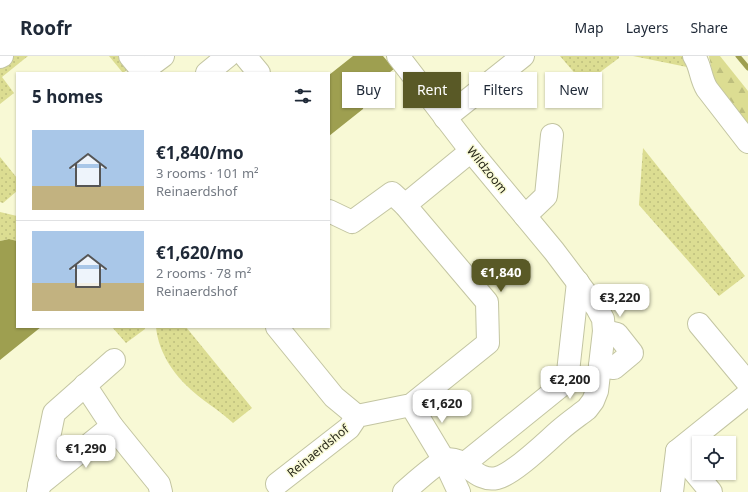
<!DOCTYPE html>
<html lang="en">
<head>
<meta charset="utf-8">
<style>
	:root { --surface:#fff; --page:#f2f2f3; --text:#1f2937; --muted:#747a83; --line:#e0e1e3; --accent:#595926 }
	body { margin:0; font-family:"Noto Sans",sans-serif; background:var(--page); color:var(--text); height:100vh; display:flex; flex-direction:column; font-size:15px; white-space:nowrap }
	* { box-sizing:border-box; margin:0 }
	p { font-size:13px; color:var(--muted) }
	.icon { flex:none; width:22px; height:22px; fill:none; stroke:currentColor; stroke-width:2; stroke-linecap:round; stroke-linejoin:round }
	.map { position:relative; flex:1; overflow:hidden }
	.side { position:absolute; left:16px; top:16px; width:314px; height:256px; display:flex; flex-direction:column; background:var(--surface); border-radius:0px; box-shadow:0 1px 3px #0004 }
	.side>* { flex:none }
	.banner { position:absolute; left:342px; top:16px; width:346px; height:36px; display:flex; gap:8px }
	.tools { position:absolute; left:692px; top:380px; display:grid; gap:8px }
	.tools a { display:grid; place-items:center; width:44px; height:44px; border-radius:0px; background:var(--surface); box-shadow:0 1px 3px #0004; font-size:20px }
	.price { position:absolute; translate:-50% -34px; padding:0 9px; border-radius:8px; background:#fff; color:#222; font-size:13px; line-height:26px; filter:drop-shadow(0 1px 2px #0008) }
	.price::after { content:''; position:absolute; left:50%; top:24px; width:12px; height:9px; margin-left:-6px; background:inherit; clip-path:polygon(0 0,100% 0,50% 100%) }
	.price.active { background:var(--accent); color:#fff }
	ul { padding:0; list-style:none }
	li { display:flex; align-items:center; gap:12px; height:100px; padding:0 16px }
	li+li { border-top:1px solid var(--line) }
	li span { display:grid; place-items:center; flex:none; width:112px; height:80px; border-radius:0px; color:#555 }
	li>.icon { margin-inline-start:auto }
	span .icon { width:48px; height:48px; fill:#fffc; stroke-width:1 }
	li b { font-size:17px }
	h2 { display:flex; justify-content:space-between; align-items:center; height:48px; padding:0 16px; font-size:17px }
	.pill { padding:0 14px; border-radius:0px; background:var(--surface); box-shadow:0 1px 3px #0004; font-size:14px; line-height:36px }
	.pill.active { background:var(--accent); color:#fff }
	header { display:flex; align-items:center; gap:24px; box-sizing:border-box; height:56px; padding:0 20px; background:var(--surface); border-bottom:1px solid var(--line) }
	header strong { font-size:19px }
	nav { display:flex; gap:22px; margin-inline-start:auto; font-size:14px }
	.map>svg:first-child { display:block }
	.grass { fill:url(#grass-dots) }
	.forest { fill:url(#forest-firs) }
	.water { fill:#9e9f50 }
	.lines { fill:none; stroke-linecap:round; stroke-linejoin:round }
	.stream { stroke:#9e9f50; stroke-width:5 }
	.minor-casing { stroke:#c3c5a2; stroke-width:24 }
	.minor { stroke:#fff; stroke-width:22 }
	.labels { text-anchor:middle; stroke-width:3; stroke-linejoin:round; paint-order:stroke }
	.street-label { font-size:12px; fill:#262619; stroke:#f8f9d5 }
</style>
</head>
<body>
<header>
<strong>Roofr</strong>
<nav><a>Map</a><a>Layers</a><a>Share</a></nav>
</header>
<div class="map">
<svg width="748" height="436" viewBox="0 0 748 436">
	<defs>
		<pattern id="grass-dots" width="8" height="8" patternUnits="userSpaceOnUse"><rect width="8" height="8" fill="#dcdd92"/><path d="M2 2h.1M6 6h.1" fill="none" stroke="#bdbe7d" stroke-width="1.8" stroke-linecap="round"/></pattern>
		<pattern id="forest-firs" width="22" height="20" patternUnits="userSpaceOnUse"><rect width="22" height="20" fill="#dcdd92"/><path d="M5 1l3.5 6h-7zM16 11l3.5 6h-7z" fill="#bdbe7d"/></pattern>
	</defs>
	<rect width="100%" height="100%" fill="#f8f9d5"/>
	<g class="grass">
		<path d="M 14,0 L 28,0 L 2,21 L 14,37 L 0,48 L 0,11 Z"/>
		<path d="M 109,0 L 118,0 L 128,13 L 123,17 Z"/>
		<path d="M 560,0 L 619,0 L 619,2 L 584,28 Z"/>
		<path d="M 633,0 L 685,0 L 687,11 Z"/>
		<path d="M 643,92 L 745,220 L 719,240 L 639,149 Z"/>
		<path d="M 0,101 L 17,122 L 17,135 L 3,147 L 0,146 Z"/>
		<path d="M 0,156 L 17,160 L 17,185 L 9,183 L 0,185 Z"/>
		<path d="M 112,271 L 145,271 L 145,273 L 126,287 Z"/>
		<path d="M 156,271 L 186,271 L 252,352 L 233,367 C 218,353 201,344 187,330 C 171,315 158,293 156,271 Z"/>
	</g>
	<path class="forest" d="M 709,0 L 720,0 L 748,35 L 748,75 L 716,35 Z"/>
	<g class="water">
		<path d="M 353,0 L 383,0 L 394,13 L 365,35 L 363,53 L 329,80 L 329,19 Z"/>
		<path d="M 9,183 L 17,185 L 17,271 L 41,271 L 0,304 L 0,185 Z"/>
	</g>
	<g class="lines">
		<path class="stream" d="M 738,0 L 748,12"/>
		<g class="minor-casing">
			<g id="minor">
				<path d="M 130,0 L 144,17"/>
				<path d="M 245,0 L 259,17"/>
				<path d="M 398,0 L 471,95 L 554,195 L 597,252 L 603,263 L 604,275 L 597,335 L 593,345 L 587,353 C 578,360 569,366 560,374 C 546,386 514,418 497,422 C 474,427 464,398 445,404 C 436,407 412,429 404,436"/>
				<path d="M 694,0 C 701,10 700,22 707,33 L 748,86"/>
				<path d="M 0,1 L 2,0"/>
				<path d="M 140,17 L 163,0"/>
				<path d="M 207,17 L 228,0"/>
				<path d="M 445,62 L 523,0"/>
				<path d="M 405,149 L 471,95"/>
				<path d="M 525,160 L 546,140 L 552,79"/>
				<path d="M 699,268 L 748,327"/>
				<path d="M 277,271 L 334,341 L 357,360"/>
				<path d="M 600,310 L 614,312 L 632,297 L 617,278 L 604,275"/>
				<path d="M 85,329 L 112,370 L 159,428 L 161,436"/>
				<path d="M 411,349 L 444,404 L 459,436"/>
				<path d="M 677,395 L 711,436"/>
				<path d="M 464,408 L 567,325 L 578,226"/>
				<path d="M 277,428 L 349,372 L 357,360 L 411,349 L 488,287 L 487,246 L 405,149 L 392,137 L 352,166 L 329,155"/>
				<path d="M 39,429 L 112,370"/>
				<path d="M 38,436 L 54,357 L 114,304"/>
				<path d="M 672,436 L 677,395 L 748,338"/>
			</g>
		</g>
		<use href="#minor" class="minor"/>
	</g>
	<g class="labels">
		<g class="street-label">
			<text transform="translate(487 114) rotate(51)" y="4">Wildzoom</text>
			<text transform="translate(318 395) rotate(-39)" y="4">Reinaerdshof</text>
		</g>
	</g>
</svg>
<div class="tools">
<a><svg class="icon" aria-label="locate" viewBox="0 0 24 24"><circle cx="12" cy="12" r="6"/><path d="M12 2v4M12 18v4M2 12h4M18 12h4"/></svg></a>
</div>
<b class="price active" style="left:501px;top:237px">€1,840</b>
<b class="price" style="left:620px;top:262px">€3,220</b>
<b class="price" style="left:570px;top:344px">€2,200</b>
<b class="price" style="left:442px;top:368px">€1,620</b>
<b class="price" style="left:86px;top:413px">€1,290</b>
<div class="banner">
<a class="pill">Buy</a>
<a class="pill active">Rent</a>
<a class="pill">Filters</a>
<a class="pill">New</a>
</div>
<section class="side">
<h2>5 homes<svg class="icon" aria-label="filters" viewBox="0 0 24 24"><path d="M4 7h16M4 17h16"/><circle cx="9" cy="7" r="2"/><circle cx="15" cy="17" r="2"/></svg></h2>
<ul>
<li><span style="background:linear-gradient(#a9c7e8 70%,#c2b280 0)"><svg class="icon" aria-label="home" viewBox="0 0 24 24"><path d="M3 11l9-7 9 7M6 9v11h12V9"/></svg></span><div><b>€1,840/mo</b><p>3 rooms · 101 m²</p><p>Reinaerdshof</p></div></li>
<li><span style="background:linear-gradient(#a9c7e8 65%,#c2b280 0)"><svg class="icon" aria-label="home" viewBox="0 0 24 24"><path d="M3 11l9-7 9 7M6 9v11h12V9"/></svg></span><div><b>€1,620/mo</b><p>2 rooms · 78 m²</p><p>Reinaerdshof</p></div></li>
</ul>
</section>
</div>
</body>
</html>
